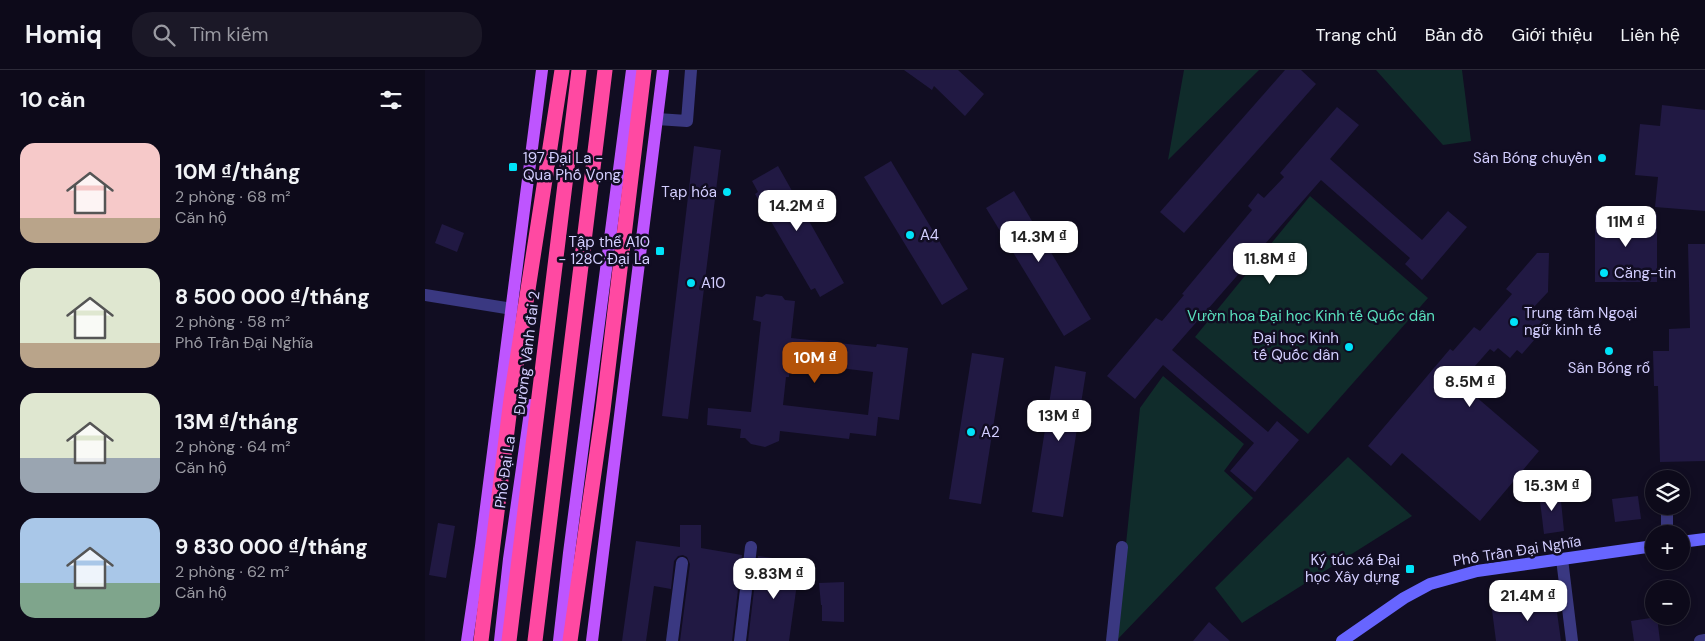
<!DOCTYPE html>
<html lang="vi">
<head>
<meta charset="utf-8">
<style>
	:root { --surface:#0d0a1a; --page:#1b1827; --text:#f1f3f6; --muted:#9a9aa2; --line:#2d2b39; --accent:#b45309 }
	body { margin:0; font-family:"DM Sans",sans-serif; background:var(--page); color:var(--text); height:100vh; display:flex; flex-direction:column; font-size:19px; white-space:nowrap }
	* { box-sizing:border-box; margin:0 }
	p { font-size:16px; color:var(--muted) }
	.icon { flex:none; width:28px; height:28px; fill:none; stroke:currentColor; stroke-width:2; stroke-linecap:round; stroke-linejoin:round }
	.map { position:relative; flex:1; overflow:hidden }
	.drawer { display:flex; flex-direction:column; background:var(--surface); width:425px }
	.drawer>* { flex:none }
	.fabs { position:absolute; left:1220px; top:400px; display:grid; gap:10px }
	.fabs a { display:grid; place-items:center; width:45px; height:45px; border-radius:50%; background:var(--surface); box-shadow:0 2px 8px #0003,0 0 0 1px var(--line); font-size:25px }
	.price { position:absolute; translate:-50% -42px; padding:0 11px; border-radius:10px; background:#fff; color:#222; font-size:16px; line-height:32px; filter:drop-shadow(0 1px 2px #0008) }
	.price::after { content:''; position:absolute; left:50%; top:30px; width:15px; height:11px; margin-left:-8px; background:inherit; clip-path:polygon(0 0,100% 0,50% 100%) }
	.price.current { background:var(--accent); color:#fff }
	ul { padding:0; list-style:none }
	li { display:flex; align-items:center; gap:15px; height:125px; padding:0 20px }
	li span { display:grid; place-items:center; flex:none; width:140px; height:100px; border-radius:15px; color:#555 }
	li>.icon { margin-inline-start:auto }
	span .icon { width:60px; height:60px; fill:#fffc; stroke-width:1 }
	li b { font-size:21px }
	h2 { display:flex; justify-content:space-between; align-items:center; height:60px; padding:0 20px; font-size:21px }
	header { display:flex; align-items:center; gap:30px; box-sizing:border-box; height:70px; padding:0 25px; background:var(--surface); border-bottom:1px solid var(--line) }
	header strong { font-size:24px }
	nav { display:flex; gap:28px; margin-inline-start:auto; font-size:18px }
	.search { width:350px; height:45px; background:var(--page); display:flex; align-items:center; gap:12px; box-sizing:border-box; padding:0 18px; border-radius:20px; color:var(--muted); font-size:19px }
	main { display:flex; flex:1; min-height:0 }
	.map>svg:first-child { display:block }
	.green { fill:#102c2b }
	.building { fill:#211943; fill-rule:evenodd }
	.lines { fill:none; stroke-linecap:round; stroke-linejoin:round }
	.street { stroke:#3a3881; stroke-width:12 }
	.secondary { stroke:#6765ff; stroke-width:12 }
	.primary { stroke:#be55ff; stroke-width:12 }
	.highway { stroke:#ff49a2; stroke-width:15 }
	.poi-dot { fill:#00e3f9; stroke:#110d22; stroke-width:2 }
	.labels { text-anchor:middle; stroke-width:5; stroke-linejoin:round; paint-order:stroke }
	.poi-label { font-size:15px; fill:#d3ceff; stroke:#110d22; text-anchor:start }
	.park-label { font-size:15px; fill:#59e0bd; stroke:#110d22 }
	.street-label { font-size:15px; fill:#d3ceff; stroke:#110d22 }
</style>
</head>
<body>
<header>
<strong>Homiq</strong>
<div class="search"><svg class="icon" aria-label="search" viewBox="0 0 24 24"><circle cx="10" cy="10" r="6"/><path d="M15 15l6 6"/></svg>Tìm kiếm</div>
<nav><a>Trang chủ</a><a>Bản đồ</a><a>Giới thiệu</a><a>Liên hệ</a></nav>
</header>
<main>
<section class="drawer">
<h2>10 căn<svg class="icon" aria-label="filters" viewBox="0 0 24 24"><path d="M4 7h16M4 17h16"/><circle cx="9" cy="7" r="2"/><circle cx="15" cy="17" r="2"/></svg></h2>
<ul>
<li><span style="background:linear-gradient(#f6c9c9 75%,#b9a48a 0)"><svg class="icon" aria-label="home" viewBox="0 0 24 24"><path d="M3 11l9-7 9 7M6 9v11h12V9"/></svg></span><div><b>10M ₫/tháng</b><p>2 phòng · 68 m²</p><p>Căn hộ</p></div></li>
<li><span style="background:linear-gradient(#dfe7d0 75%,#b9a48a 0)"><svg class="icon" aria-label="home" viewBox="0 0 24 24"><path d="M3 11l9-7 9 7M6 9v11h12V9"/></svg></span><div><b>8 500 000 ₫/tháng</b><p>2 phòng · 58 m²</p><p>Phố Trần Đại Nghĩa</p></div></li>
<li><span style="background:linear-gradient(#dfe7d0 65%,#9aa5b1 0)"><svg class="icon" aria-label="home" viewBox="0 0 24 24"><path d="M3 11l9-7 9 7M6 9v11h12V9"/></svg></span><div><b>13M ₫/tháng</b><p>2 phòng · 64 m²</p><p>Căn hộ</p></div></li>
<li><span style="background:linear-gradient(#a9c7e8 65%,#7fa58c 0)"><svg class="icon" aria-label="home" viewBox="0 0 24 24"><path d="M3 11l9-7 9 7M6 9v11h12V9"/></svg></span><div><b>9 830 000 ₫/tháng</b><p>2 phòng · 62 m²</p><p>Căn hộ</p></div></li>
</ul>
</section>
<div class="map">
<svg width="1280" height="571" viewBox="0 0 1280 571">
	<rect width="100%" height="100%" fill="#110d22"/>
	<g class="green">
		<path d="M 759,0 L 834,0 L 743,90 Z"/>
		<path d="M 951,0 L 1037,0 L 1046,71 L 1018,75 Z"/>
		<path d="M 885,126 L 1003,228 L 883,364 L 770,267 Z"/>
		<path d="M 738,306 L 819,374 L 799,401 L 828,428 L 691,571 L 715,338 Z"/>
		<path d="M 923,387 L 987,446 L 817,553 L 790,518 Z"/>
	</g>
	<g class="building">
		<path d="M 479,0 L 533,0 L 559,24 L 540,46 L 509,16 L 507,20 Z"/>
		<path d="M 860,0 L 876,0 L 891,14 L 759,163 L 735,142 Z"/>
		<path d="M 1237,35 L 1280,40 L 1280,141 L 1230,137 L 1233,107 L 1210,105 L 1215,54 L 1235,56 Z"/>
		<path d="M 912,37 L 934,55 L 905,89 L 997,170 L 1023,141 L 1042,157 L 997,210 L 980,194 L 985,188 L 896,110 L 747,280 L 843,362 L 852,351 L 874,370 L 830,422 L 805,401 L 829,373 L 738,295 L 710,329 L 682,306 L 731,248 L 737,251 L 759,225 L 757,224 L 827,140 L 823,136 L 833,123 L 839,128 L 859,107 L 855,103 Z"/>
		<path d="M 269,76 L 296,80 L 263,349 L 237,346 Z"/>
		<path d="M 466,91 L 543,219 L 517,235 L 439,107 Z"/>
		<path d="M 353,96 L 419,213 L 395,227 L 390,218 L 386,220 L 330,124 L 333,122 L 327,111 Z"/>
		<path d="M 589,121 L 666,249 L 639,266 L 561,138 Z"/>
		<rect x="1170" y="144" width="62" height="68"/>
		<path d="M 17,154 L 39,163 L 32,182 L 10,173 Z"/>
		<path d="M 1263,174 L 1280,174 L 1280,391 L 1235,392 L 1233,316 L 1229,316 L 1228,281 L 1244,281 L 1244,259 L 1265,258 Z"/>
		<path d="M 1112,183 L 1124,183 L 1123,222 L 1108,238 L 1119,248 L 1112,257 L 1117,261 L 1097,284 L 1092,280 L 1085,288 L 1073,278 L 1069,282 L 1065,279 L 1035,313 L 1114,381 L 1055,451 L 977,383 L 966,396 L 943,376 L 1025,279 L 1028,281 L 1049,257 L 1055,261 L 1087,224 L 1081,219 Z"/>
		<path d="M 341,224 L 357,226 L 360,230 L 370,231 L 366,268 L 451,277 L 452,274 L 483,278 L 474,350 L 453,347 L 451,366 L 425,363 L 424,369 L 355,361 L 354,371 L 340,377 L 326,374 L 320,368 L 315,368 L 316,359 L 282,355 L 283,338 L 326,342 L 336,252 L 328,250 L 331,226 L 337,227 ZM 365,292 L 448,302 L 443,345 L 358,335 L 361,307 L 364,307 Z"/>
		<path d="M 547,283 L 579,288 L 556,434 L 524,429 Z"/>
		<path d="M 630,296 L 661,302 L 638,447 L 607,442 Z"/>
		<path d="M 1135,421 L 1139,461 L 1119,464 L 1114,423 Z"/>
		<path d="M 1213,426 L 1216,449 L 1190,452 L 1187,429 Z"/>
		<path d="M 13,453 L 30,456 L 21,508 L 4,505 Z"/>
		<path d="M 255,455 L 276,455 L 276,478 L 317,485 L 307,571 L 255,571 L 265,494 L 262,487 L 258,485 L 253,486 L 249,491 L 246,519 L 229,516 L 221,571 L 197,571 L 211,471 L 255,477 Z"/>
		<path d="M 333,486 L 375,492 L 364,571 L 323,571 Z"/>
		<path d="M 419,512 L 419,552 L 397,551 L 397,535 L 396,535 L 394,513 Z"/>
		<path d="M 1130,528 L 1136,571 L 1071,571 L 1067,540 L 1103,535 L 1103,532 Z"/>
		<path d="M 1232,547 L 1235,571 L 1209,571 L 1206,551 Z"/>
		<path d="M 784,552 L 805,571 L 768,571 Z"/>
	</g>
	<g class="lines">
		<g class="street">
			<path d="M 232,49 L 262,51 L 266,0"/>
			<path d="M 0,225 L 87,239"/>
			<path d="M 1241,407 L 1241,409"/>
			<path d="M 1242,436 L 1242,464"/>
			<path d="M 1137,489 L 1147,571"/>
			<path d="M 247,571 L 257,493"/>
			<path d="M 315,571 L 326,477"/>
			<path d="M 687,571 L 697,477"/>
			<path d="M 1275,571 L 1280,570"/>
		</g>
		<g class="secondary">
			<path d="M 1256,472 L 1280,469"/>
			<path d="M 917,571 L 979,528 L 1005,514 L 1052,501 L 1229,476"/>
		</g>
		<g class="primary">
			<path d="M 42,571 L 56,476 L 117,0"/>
			<path d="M 75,571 L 84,489 L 106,335"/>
			<path d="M 134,571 L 144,483 L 207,0"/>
			<path d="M 167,571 L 238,0"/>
		</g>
		<g class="highway">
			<path d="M 56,571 L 86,329 L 137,0"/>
			<path d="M 84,571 L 154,0"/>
			<path d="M 110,571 L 180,0"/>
			<path d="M 145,571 L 178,340 L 219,0"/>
		</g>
	</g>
	<g class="poi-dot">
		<circle cx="1177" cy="88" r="5"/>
		<rect x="83" y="92" width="10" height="10" rx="2.5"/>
		<circle cx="302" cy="122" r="5"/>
		<circle cx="485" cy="165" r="5"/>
		<rect x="230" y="176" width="10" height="10" rx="2.5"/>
		<circle cx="1179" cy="203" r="5"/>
		<circle cx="266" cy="213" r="5"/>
		<circle cx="1089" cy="252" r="5"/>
		<circle cx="924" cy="277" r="5"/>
		<circle cx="1184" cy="281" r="5"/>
		<circle cx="546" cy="362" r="5"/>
		<rect x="980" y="494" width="10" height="10" rx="2.5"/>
	</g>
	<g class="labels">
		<g class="poi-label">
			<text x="98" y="93">197 Đại La -<tspan x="98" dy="17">Qua Phố Vọng</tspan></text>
			<text x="1167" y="93" text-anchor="end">Sân Bóng chuyền</text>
			<text x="292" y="127" text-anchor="end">Tạp hóa</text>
			<text x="495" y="170">A4</text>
			<text x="225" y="177" text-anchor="end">Tập thể A10<tspan x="225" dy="17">- 128C Đại La</tspan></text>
			<text x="1189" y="208">Căng-tin</text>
			<text x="276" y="218">A10</text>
			<text x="1099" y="248">Trung tâm Ngoại<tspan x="1099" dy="17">ngữ kinh tế</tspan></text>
			<text x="914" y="273" text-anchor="end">Đại học Kinh<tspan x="914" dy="17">tế Quốc dân</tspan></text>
			<text x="1184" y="303" text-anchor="middle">Sân Bóng rổ</text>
			<text x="556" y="367">A2</text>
			<text x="975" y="495" text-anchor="end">Ký túc xá Đại<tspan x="975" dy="17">học Xây dựng</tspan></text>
		</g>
		<g class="park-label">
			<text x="886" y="251">Vườn hoa Đại học Kinh tế Quốc dân</text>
		</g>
		<g class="street-label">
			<text transform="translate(102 283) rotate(-83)" y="5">Đường Vành đai 2</text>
			<text transform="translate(80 402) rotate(-82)" y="5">Phố Đại La</text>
			<text transform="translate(1092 481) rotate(-9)" y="5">Phố Trần Đại Nghĩa</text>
		</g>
	</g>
</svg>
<div class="fabs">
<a><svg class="icon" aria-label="layers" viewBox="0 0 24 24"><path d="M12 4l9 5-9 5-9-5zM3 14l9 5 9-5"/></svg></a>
<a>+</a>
<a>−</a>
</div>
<b class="price" style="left:372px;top:162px">14.2M ₫</b>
<b class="price" style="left:1201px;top:178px">11M ₫</b>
<b class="price" style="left:614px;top:193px">14.3M ₫</b>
<b class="price" style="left:845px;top:215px">11.8M ₫</b>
<b class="price current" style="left:390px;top:314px">10M ₫</b>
<b class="price" style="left:1045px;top:338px">8.5M ₫</b>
<b class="price" style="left:634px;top:372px">13M ₫</b>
<b class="price" style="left:1127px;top:442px">15.3M ₫</b>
<b class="price" style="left:349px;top:530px">9.83M ₫</b>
<b class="price" style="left:1103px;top:552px">21.4M ₫</b>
</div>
</main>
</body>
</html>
